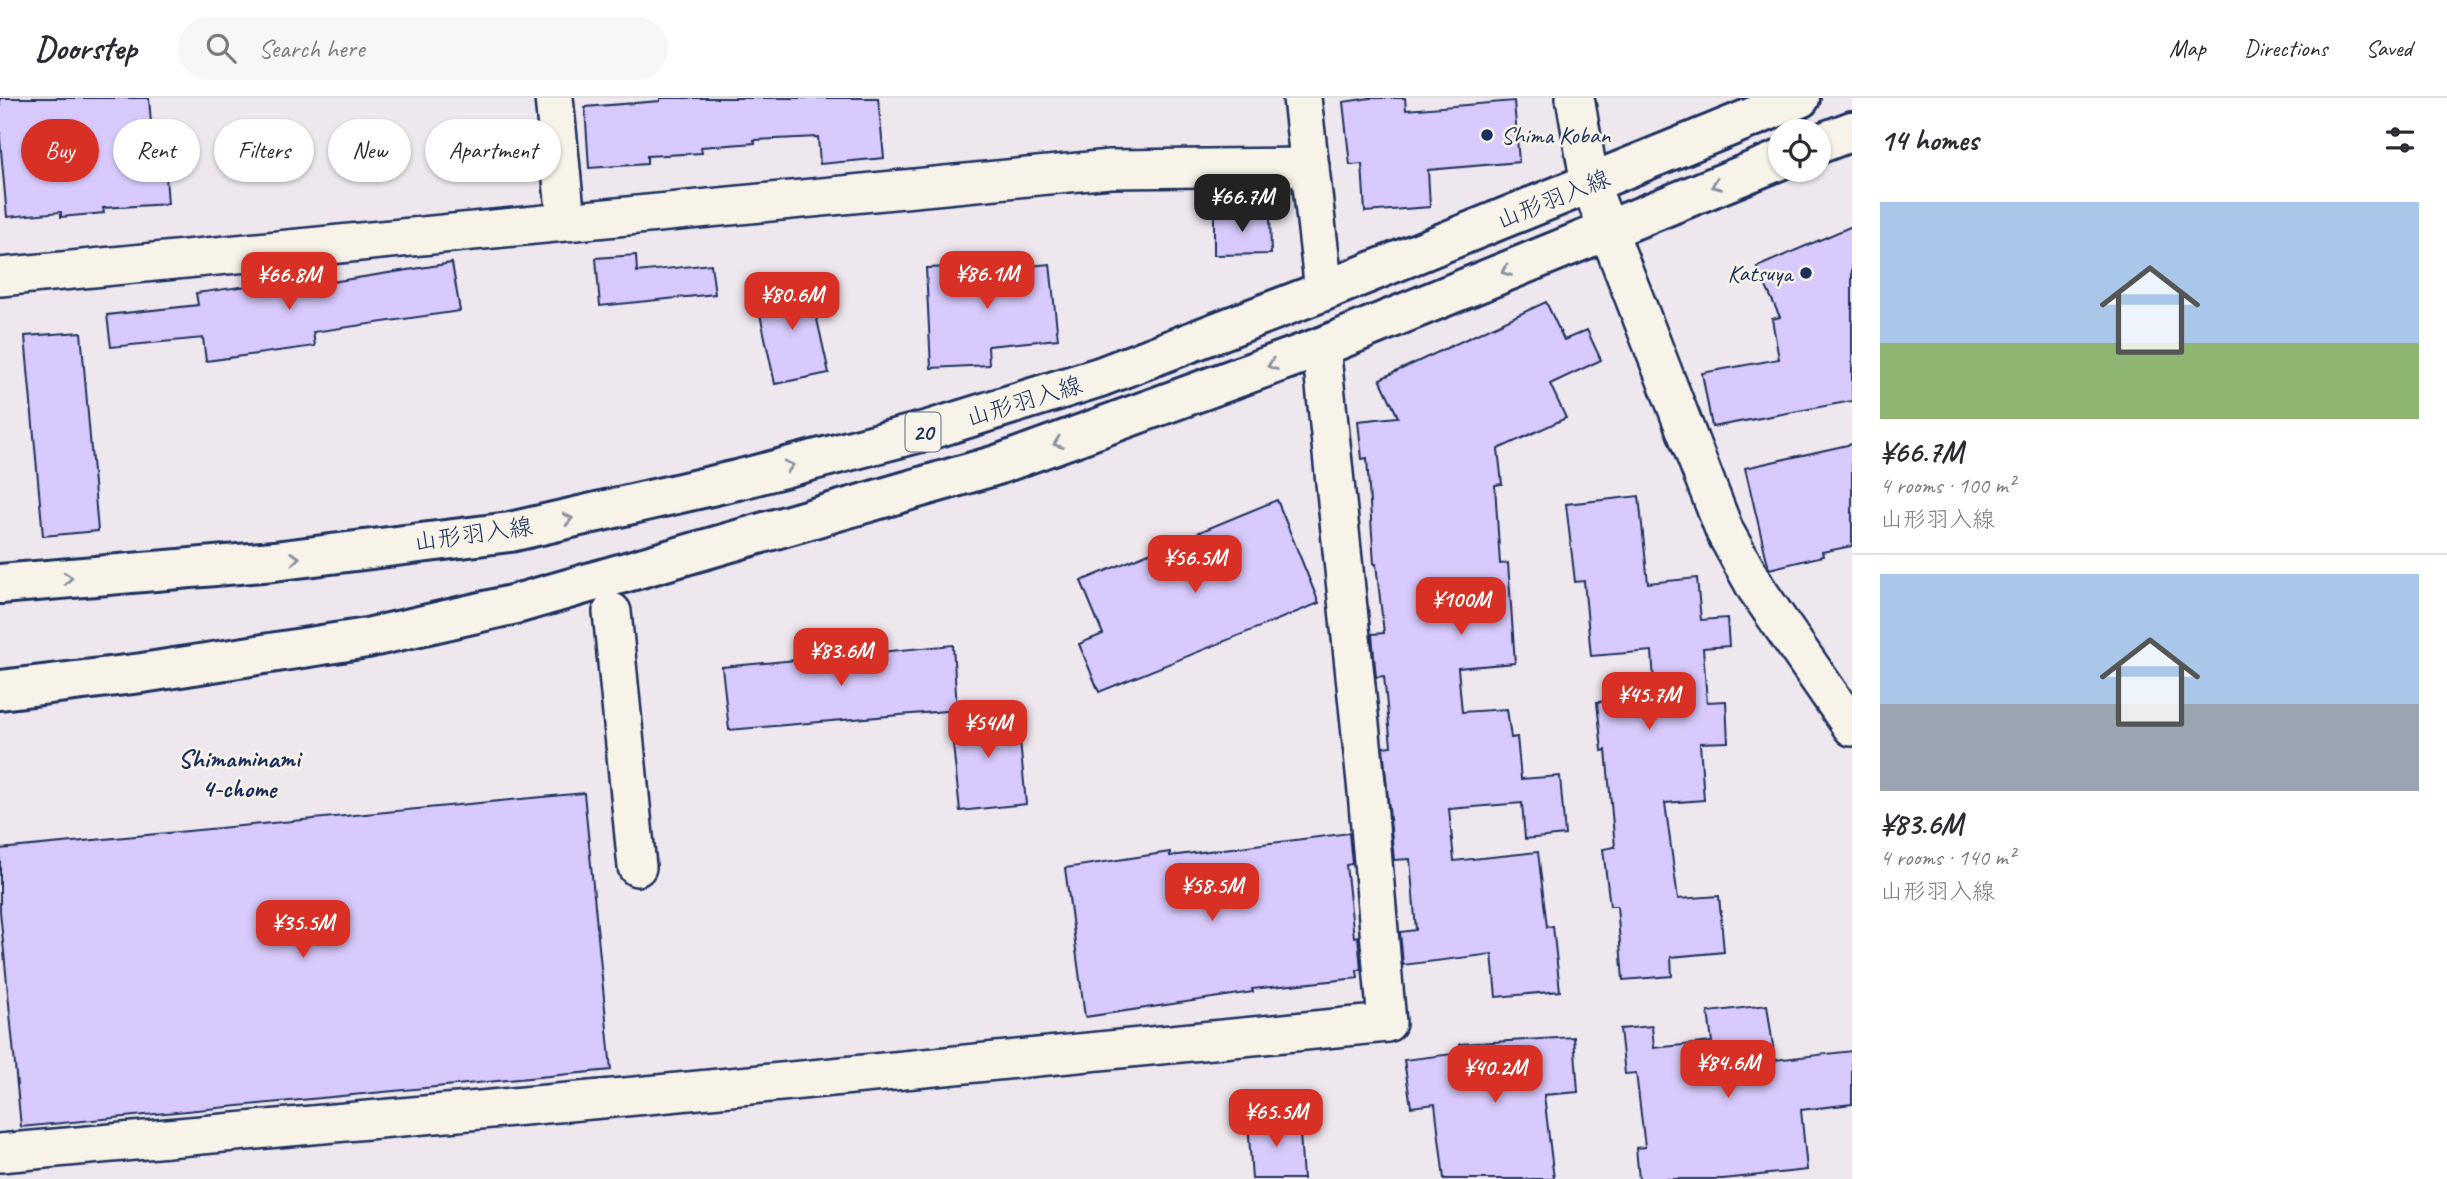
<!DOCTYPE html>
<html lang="en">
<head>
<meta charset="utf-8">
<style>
	:root { --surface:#fff; --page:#f7f7f7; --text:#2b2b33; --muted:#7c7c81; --line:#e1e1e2; --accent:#d93025 }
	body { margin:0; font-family:Caveat,"Klee One",sans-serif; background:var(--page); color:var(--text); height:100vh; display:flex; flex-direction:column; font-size:26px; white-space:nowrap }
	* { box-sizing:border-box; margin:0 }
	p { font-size:23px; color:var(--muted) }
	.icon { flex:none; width:38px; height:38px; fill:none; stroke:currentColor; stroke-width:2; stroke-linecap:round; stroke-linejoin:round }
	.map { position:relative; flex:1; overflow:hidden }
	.side { display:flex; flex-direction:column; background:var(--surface); width:595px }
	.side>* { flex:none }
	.guide { position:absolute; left:21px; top:21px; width:665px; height:63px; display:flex; gap:14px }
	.fabs { position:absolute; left:1768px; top:21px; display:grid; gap:14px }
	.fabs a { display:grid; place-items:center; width:63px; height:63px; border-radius:50%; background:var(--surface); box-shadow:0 2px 5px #0004; font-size:35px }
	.price { position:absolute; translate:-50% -60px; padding:0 16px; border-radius:14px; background:var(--accent); color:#fff; font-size:23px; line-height:46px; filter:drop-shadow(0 2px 4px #0008) }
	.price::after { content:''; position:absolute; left:50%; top:42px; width:21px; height:16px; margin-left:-10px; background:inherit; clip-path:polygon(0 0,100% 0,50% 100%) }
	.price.current { background:#222; color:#fff }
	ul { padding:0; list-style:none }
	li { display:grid; align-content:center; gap:14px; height:371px; padding:0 28px }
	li+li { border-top:2px solid var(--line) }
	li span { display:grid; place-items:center; height:217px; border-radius:0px; color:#555 }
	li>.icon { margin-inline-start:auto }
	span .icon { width:126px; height:126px; fill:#fffc; stroke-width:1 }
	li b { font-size:30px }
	h2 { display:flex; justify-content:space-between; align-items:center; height:84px; padding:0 28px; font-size:30px }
	.chip { padding:0 24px; border-radius:32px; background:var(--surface); box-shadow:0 2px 5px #0004; font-size:24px; line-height:63px }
	.chip.current { background:var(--accent); color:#fff }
	header { display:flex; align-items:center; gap:42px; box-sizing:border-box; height:98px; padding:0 35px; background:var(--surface); border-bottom:2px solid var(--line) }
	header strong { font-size:33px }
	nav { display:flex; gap:38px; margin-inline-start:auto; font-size:24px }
	.search { width:490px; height:63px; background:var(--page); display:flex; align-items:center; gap:18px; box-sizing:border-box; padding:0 24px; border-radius:38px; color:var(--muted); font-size:26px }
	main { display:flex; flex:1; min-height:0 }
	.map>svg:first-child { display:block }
	.building { fill:#d8cafc; stroke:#1b2f5e; stroke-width:2 }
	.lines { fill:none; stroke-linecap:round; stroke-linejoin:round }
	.minor-casing { stroke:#1b2f5e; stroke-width:42 }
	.major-casing { stroke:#1b2f5e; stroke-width:44 }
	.minor { stroke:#f7f3e8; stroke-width:37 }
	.major { stroke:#f7f3e8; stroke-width:38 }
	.oneway { stroke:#8991a3 }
	.poi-dot { fill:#1b2f5e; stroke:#f7f3e8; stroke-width:2.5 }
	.labels { text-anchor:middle; stroke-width:5; stroke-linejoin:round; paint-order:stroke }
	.shield { fill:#f7f3e8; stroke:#5d6a87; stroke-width:2 }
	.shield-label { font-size:23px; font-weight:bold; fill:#1b2f5e }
	.poi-label { font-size:24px; fill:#1b2f5e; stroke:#f7f3e8; text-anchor:start }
	.street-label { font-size:24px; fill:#1b2f5e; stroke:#f7f3e8 }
	.neighbourhood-label { font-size:26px; font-weight:bold; fill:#1b2f5e; stroke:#f7f3e8 }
</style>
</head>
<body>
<header>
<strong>Doorstep</strong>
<div class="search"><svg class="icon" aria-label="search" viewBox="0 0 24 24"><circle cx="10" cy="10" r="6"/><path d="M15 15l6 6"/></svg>Search here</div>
<nav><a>Map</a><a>Directions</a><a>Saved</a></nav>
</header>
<main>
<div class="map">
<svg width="1852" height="1081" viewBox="0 0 1852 1081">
	<rect width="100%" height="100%" fill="#eee7ee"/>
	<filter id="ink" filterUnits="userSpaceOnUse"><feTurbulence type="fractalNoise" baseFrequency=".0143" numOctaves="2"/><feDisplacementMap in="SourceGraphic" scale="14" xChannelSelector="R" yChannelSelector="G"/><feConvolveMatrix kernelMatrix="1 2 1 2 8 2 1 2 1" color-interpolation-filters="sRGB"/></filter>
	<g filter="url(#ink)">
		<g class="building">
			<path d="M 0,0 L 149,0 L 153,51 L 164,50 L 168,106 L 103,110 L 104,115 L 61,119 L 61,114 L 7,119 L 0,41 Z"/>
			<path d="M 660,0 L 878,0 L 884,60 L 820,66 L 818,39 L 754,42 L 755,45 L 701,49 L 702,55 L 647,58 L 647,66 L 589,70 L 585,9 L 660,3 Z"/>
			<path d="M 1370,0 L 1405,0 L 1406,12 L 1514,3 L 1519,64 L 1428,72 L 1430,109 L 1365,114 L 1362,66 L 1350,67 L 1343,4 Z"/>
			<path d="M 1214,115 L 1270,115 L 1271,156 L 1214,157 Z"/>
			<path d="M 1852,128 L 1852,303 L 1712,329 L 1702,275 L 1779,261 L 1772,221 L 1780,219 L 1757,169 Z"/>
			<path d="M 636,157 L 637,174 L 711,166 L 715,196 L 600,208 L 596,160 Z"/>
			<path d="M 452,165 L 460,213 L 313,234 L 315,248 L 206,263 L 203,240 L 111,249 L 107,217 L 198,207 L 196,195 L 305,180 L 306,188 Z"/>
			<path d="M 1050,166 L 1058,241 L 988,248 L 989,267 L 931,270 L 926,170 L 984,168 L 984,172 Z"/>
			<path d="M 808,181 L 829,275 L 775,286 L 755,193 Z"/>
			<path d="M 1546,204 L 1564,242 L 1587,232 L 1601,262 L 1550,286 L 1566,320 L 1498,351 L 1502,386 L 1495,387 L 1500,466 L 1508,465 L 1515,565 L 1458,570 L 1462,614 L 1507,611 L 1511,640 L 1517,639 L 1521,681 L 1560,678 L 1565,737 L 1525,741 L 1522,705 L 1449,711 L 1454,763 L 1538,754 L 1547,829 L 1553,828 L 1560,893 L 1496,899 L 1492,856 L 1403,867 L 1400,834 L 1416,832 L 1410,761 L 1394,762 L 1383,649 L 1391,648 L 1384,578 L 1376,579 L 1372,536 L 1384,535 L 1376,466 L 1374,466 L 1367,360 L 1362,361 L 1358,323 L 1398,319 L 1380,281 Z"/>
			<path d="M 81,234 L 98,433 L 43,438 L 25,238 Z"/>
			<path d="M 1852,346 L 1852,448 L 1822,454 L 1823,458 L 1769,471 L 1745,370 Z"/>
			<path d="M 1639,398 L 1648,485 L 1697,480 L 1701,522 L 1727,520 L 1729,548 L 1703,550 L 1707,604 L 1726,603 L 1728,644 L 1700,645 L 1704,702 L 1665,705 L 1678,801 L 1719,798 L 1724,854 L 1671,859 L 1672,878 L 1623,882 L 1617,808 L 1610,808 L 1603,751 L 1615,749 L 1606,652 L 1602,653 L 1597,604 L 1655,600 L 1652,553 L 1591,558 L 1584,483 L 1575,484 L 1566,406 Z"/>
			<path d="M 1277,402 L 1319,505 L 1099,594 L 1079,546 L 1103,536 L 1081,483 Z"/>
			<path d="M 953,547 L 957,612 L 729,632 L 722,569 Z"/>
			<path d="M 1017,611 L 1026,706 L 960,713 L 950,618 Z"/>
			<path d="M 584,695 L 611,972 L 21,1029 L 0,813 L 0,751 Z"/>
			<path d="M 1349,735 L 1352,766 L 1346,767 L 1354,839 L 1358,838 L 1361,872 L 1357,872 L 1358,880 L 1252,891 L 1253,894 L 1085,919 L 1065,770 L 1170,754 L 1170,758 Z"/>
			<path d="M 1767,907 L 1775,962 L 1852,953 L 1852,1006 L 1801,1012 L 1807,1072 L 1723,1081 L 1639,1081 L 1636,1050 L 1645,1049 L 1636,975 L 1625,976 L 1620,931 L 1652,928 L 1654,950 L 1712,944 L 1708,914 Z"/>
			<path d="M 1574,939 L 1578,994 L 1544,997 L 1554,1081 L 1444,1081 L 1435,1006 L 1411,1009 L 1404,962 L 1461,955 L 1460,946 Z"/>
			<path d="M 1299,1019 L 1303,1081 L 1252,1081 L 1248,1023 Z"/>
		</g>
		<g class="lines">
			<g class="minor-casing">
				<g id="minor">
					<path d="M 554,0 L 566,122"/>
					<path d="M 1302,0 L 1324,193"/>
					<path d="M 1575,0 L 1590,86 L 1725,434 L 1756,490 L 1852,629"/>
					<path d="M 0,179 L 1110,71 L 1310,69"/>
					<path d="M 612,514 L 637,769"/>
					<path d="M 0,1055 L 658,996 L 1387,925 L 1367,694 L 1321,249"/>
				</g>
			</g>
			<g class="major-casing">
				<g id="major">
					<path d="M 1818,46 L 1852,33"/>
					<path d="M 0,486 L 274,463 L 510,434 L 737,382 L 929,332 L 1100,279 L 1324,193 L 1800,0"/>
					<path d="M 0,592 L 142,575 L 367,540 L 516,506 L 997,367 L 1321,249 L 1780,62"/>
				</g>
			</g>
			<use href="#minor" class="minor"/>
			<use href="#major" class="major"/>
		</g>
		<defs><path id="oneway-chevron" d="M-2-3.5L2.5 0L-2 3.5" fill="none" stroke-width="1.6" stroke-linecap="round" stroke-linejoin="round" transform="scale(1.75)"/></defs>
		<g class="oneway">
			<use href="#oneway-chevron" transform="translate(1716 87) rotate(158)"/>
			<use href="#oneway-chevron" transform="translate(1506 173) rotate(158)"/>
			<use href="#oneway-chevron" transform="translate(1272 267) rotate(160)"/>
			<use href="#oneway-chevron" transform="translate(1058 345) rotate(160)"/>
			<use href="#oneway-chevron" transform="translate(789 368) rotate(-14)"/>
			<use href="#oneway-chevron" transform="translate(568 421) rotate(-13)"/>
			<use href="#oneway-chevron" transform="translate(295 460) rotate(-7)"/>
			<use href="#oneway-chevron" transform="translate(68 480) rotate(-5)"/>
		</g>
	</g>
	<g class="poi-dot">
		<circle cx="1487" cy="37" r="7"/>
		<circle cx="1806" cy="175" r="7"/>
	</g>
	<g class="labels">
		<rect class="shield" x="905.5" y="314.5" width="35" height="39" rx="5"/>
		<g class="shield-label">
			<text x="923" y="342">20</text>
		</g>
		<g class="poi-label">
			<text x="1501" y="45">Shima Koban</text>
			<text x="1792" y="183" text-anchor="end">Katsuya</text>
		</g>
		<g class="street-label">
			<text transform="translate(1553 101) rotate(-22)" y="8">山形羽入線</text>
			<text transform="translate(1024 303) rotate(-17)" y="8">山形羽入線</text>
			<text transform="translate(473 436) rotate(-8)" y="8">山形羽入線</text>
		</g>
		<g class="neighbourhood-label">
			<text x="239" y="669">Shimaminami<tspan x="239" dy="30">4-chome</tspan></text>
		</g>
	</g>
</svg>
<div class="fabs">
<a><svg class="icon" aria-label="locate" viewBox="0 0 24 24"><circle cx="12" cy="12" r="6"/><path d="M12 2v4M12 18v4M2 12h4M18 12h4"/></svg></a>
</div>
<b class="price current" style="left:1242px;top:136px">¥66.7M</b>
<b class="price" style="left:987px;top:213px">¥86.1M</b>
<b class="price" style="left:289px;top:214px">¥66.8M</b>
<b class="price" style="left:792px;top:234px">¥80.6M</b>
<b class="price" style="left:1195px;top:497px">¥56.5M</b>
<b class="price" style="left:1461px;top:539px">¥100M</b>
<b class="price" style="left:841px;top:590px">¥83.6M</b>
<b class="price" style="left:1649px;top:634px">¥45.7M</b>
<b class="price" style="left:988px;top:662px">¥54M</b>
<b class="price" style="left:1212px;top:825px">¥58.5M</b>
<b class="price" style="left:303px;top:862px">¥35.5M</b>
<b class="price" style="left:1728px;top:1002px">¥84.6M</b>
<b class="price" style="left:1495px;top:1007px">¥40.2M</b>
<b class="price" style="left:1276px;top:1051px">¥65.5M</b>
<div class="guide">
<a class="chip current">Buy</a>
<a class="chip">Rent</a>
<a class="chip">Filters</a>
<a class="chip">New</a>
<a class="chip">Apartment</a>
</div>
</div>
<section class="side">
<h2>14 homes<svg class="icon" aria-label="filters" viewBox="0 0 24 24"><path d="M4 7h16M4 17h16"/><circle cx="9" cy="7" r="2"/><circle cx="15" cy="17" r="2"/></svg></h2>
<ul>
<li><span style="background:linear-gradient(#a9c7e8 65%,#8fb573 0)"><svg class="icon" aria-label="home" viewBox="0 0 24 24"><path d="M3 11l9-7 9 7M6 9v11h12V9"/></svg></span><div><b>¥66.7M</b><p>4 rooms · 100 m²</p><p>山形羽入線</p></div></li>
<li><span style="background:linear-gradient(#a9c7e8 60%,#9aa5b1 0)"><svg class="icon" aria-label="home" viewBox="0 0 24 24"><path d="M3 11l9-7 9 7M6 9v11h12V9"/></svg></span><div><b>¥83.6M</b><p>4 rooms · 140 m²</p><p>山形羽入線</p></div></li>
</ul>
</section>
</main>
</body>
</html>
